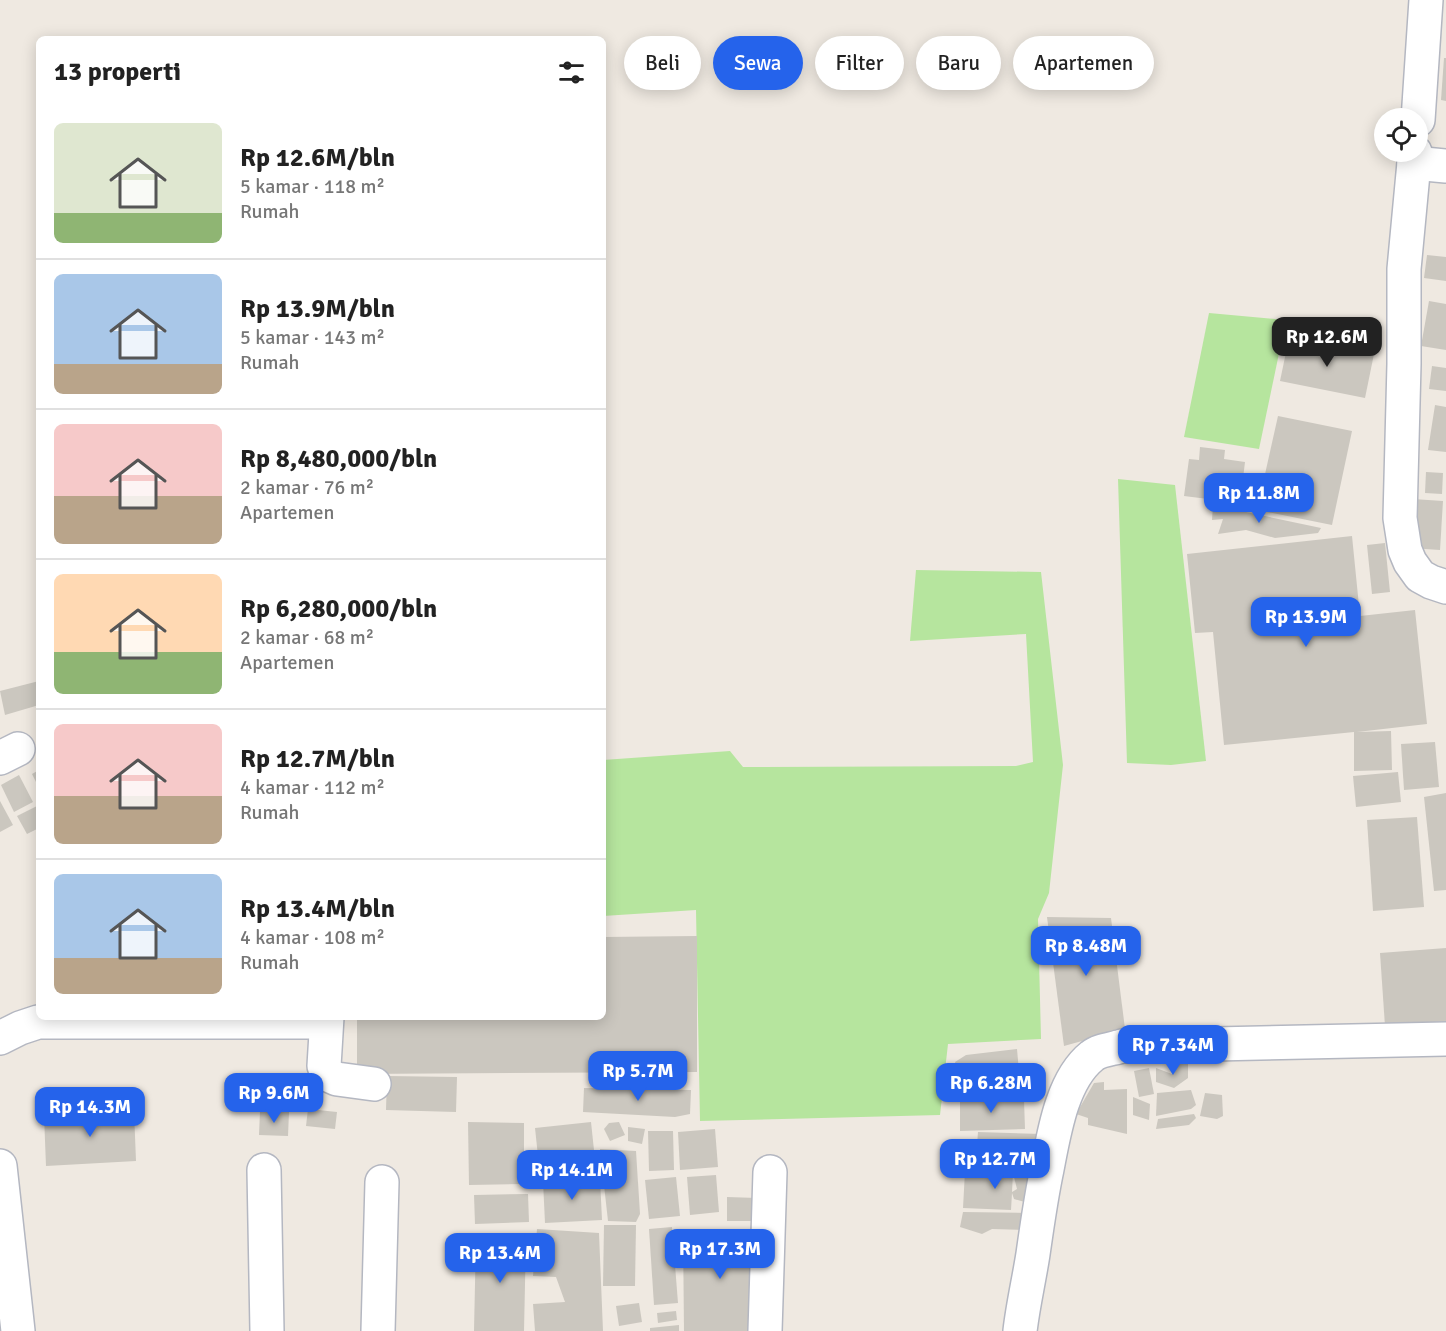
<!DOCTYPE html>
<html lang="id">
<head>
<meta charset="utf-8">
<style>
	:root { --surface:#fff; --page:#f2f2f2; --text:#222; --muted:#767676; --line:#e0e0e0; --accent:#2563eb }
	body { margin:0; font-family:Signika,sans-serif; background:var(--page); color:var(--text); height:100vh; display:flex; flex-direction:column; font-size:22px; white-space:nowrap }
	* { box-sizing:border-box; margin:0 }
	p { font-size:20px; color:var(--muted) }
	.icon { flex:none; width:33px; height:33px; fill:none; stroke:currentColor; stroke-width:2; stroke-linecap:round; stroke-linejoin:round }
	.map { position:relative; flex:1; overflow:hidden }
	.drawer { position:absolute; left:36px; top:36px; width:570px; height:984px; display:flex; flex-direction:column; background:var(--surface); border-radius:9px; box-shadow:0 3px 15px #0003 }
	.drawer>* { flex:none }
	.top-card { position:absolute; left:624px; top:36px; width:570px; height:54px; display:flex; gap:12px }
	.fabs { position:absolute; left:1374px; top:108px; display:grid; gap:12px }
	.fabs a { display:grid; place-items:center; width:54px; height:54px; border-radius:50%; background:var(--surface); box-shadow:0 3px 15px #0003; font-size:30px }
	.price { position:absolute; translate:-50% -51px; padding:0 14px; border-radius:12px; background:var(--accent); color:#fff; font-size:20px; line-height:39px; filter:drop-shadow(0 2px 3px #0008) }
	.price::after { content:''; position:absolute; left:50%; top:36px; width:18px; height:14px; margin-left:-9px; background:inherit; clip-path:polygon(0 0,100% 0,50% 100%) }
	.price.current { background:#222; color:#fff }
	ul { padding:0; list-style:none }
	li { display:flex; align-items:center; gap:18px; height:150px; padding:0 18px }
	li+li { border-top:2px solid var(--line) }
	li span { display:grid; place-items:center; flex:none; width:168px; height:120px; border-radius:9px; color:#555 }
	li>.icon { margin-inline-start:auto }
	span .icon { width:72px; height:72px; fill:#fffc; stroke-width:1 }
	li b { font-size:26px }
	h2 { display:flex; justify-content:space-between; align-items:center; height:72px; padding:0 18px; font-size:26px }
	.tag { padding:0 21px; border-radius:27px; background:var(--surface); box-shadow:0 3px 15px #0003; font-size:21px; line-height:54px }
	.tag.current { background:var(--accent); color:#fff }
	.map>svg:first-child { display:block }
	.green { fill:#b6e59e }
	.building { fill:#cbc7bf }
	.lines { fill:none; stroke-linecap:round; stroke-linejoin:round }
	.minor-casing { stroke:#b4b7c1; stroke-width:36 }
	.minor { stroke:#fff; stroke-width:33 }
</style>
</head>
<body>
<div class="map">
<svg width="1446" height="1331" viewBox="0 0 1446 1331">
	<rect width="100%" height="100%" fill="#efe9e1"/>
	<g class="green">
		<path d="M 1209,313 L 1286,320 L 1259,449 L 1184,437 Z"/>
		<path d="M 1118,479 L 1175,485 L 1206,761 L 1171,765 L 1127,763 Z"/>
		<path d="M 916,570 L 1041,572 L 1063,765 L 1049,893 L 1038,919 L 1041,1039 L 948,1044 L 940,1115 L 700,1121 L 696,910 L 603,916 L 603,760 L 730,751 L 743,767 L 1016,766 L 1033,762 L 1026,634 L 910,641 Z"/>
	</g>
	<g class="building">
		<path d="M 1444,58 L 1446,58 L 1446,101 L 1441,100 Z"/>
		<path d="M 1427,255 L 1446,257 L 1446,281 L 1424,278 Z"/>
		<path d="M 1429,301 L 1446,304 L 1446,350 L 1421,346 Z"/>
		<path d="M 1289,338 L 1374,354 L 1365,398 L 1280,381 Z"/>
		<path d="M 1432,366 L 1446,368 L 1446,391 L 1429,389 Z"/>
		<path d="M 1435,405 L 1446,407 L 1446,452 L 1428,450 Z"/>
		<path d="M 1278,416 L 1352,431 L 1332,525 L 1257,510 Z"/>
		<path d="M 1200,447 L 1225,450 L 1224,459 L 1245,462 L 1240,503 L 1184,496 L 1189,459 L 1199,460 Z"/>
		<path d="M 1426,472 L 1443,473 L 1442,494 L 1425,493 Z"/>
		<path d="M 1413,499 L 1443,501 L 1440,550 L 1410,548 Z"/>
		<path d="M 1213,505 L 1321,528 L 1318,533 L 1275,538 L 1246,530 L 1218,534 L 1223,519 L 1212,520 Z"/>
		<path d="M 1352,536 L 1360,616 L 1415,610 L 1427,724 L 1357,732 L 1391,731 L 1392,770 L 1354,771 L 1354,732 L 1224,745 L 1213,632 L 1195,633 L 1187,554 Z"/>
		<path d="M 1385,543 L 1390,592 L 1372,594 L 1367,545 Z"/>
		<path d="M 39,681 L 39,705 L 5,715 L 0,691 Z"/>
		<path d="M 1435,742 L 1439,787 L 1404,790 L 1401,744 Z"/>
		<path d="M 39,770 L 39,788 L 32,774 Z"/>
		<path d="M 1398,772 L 1401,802 L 1356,807 L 1353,776 Z"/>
		<path d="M 19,775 L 33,802 L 14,812 L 1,785 Z"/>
		<path d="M 1446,793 L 1446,890 L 1434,891 L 1424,797 Z"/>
		<path d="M 0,801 L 13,825 L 0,832 Z"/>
		<path d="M 39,805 L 39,828 L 27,834 L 17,816 Z"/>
		<path d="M 1417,817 L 1424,907 L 1373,911 L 1367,820 Z"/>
		<path d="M 1047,917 L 1111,918 L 1125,1029 L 1064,1046 Z"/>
		<path d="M 697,936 L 697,1072 L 357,1074 L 357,1017 L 603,1017 L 603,937 Z"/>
		<path d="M 1446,948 L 1446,1021 L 1385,1026 L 1380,953 Z"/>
		<path d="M 1017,1049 L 1020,1083 L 961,1086 L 955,1062 L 966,1055 Z"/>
		<path d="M 1188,1063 L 1188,1078 L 1174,1088 L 1156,1082 L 1156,1068 L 1172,1074 L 1176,1064 Z"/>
		<path d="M 1149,1068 L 1154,1094 L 1139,1097 L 1134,1071 Z"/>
		<path d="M 387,1076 L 457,1077 L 456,1112 L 386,1110 Z"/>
		<path d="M 1104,1082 L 1104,1090 L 1127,1089 L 1127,1134 L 1088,1125 L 1088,1118 L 1076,1114 L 1094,1083 Z"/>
		<path d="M 584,1088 L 691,1090 L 690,1114 L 675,1117 L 583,1112 Z"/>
		<path d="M 1191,1090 L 1196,1105 L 1191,1109 L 1156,1116 L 1157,1093 Z"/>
		<path d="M 1205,1093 L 1222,1095 L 1223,1116 L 1217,1119 L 1200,1116 Z"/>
		<path d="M 960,1096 L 1024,1100 L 1025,1129 L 960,1131 Z"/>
		<path d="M 1133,1097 L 1150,1104 L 1149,1120 L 1133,1115 Z"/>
		<path d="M 308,1109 L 337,1112 L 335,1129 L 306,1126 Z"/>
		<path d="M 134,1111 L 136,1161 L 46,1166 L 44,1115 Z"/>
		<path d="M 260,1111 L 289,1112 L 288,1136 L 259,1135 Z"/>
		<path d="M 1194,1114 L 1196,1118 L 1189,1125 L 1156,1129 L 1158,1119 Z"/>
		<path d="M 468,1122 L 524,1123 L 524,1184 L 469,1185 Z"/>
		<path d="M 591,1122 L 596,1169 L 540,1175 L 535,1128 Z"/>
		<path d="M 619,1122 L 625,1135 L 610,1141 L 604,1129 L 609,1123 Z"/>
		<path d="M 628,1127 L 645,1129 L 642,1144 L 628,1141 Z"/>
		<path d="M 715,1129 L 718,1167 L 680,1170 L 678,1132 Z"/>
		<path d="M 648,1131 L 673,1131 L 674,1170 L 649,1171 Z"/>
		<path d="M 978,1132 L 1041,1134 L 1041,1160 L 976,1158 Z"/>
		<path d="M 600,1149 L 636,1151 L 640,1214 L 636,1222 L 608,1221 Z"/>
		<path d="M 965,1171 L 1013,1173 L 1012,1192 L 1017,1189 L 1014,1177 L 1032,1178 L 1035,1205 L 1014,1199 L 1012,1193 L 1011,1210 L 963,1208 Z"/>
		<path d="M 716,1175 L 719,1212 L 690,1215 L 687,1177 Z"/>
		<path d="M 676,1177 L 680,1216 L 649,1219 L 645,1180 Z"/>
		<path d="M 600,1179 L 602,1220 L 545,1223 L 543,1181 Z"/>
		<path d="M 528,1194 L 529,1222 L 475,1224 L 474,1195 Z"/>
		<path d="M 727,1197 L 757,1198 L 756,1221 L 727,1221 Z"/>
		<path d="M 963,1212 L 1030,1213 L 1029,1230 L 992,1229 L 982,1234 L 960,1227 Z"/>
		<path d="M 604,1225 L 636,1225 L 635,1286 L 603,1286 Z"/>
		<path d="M 672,1227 L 678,1303 L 654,1305 L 649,1229 Z"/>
		<path d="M 537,1229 L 599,1233 L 603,1331 L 535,1331 L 533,1304 L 565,1302 L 556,1277 L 533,1276 Z"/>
		<path d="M 756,1229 L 758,1331 L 684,1331 L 683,1230 Z"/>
		<path d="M 476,1237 L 526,1237 L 524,1331 L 474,1331 Z"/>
		<path d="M 639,1303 L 642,1322 L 619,1326 L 616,1306 Z"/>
		<path d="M 676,1311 L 677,1320 L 658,1323 L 657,1313 Z"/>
		<path d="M 679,1325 L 679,1331 L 650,1331 L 650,1328 Z"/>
	</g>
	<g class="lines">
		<g class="minor-casing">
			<g id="minor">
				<path d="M 1418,120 L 1426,0"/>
				<path d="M 1415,152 L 1404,269 L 1404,364 L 1400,518 L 1405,550 L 1410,562 L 1420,576 L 1431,582 L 1446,587"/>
				<path d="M 1414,163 L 1446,166"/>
				<path d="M 0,758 L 18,749"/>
				<path d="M 327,1017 L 324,1066 L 328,1075 L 337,1079 L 374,1084"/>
				<path d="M 0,1038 L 20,1028 L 38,1022 L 326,1022"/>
				<path d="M 0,1166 L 18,1331"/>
				<path d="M 264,1170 L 267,1331"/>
				<path d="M 378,1331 L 382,1182"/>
				<path d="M 765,1331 L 770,1172"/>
				<path d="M 1020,1331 C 1023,1305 1029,1280 1033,1254 C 1037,1226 1041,1197 1047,1169 C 1054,1133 1062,1080 1092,1056 C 1099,1050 1113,1049 1122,1046 L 1446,1039"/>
			</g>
		</g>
		<use href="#minor" class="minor"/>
	</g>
</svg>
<div class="fabs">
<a><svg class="icon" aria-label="locate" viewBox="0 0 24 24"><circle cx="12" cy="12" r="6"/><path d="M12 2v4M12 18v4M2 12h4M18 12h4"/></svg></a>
</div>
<b class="price current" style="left:1327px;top:368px">Rp 12.6M</b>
<b class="price" style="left:1259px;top:524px">Rp 11.8M</b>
<b class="price" style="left:1306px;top:648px">Rp 13.9M</b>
<b class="price" style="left:1086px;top:977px">Rp 8.48M</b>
<b class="price" style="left:1173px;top:1076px">Rp 7.34M</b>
<b class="price" style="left:638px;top:1102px">Rp 5.7M</b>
<b class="price" style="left:991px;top:1114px">Rp 6.28M</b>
<b class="price" style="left:274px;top:1124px">Rp 9.6M</b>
<b class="price" style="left:90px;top:1138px">Rp 14.3M</b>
<b class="price" style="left:995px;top:1190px">Rp 12.7M</b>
<b class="price" style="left:572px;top:1201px">Rp 14.1M</b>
<b class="price" style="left:720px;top:1280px">Rp 17.3M</b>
<b class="price" style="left:500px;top:1284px">Rp 13.4M</b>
<div class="top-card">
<a class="tag">Beli</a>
<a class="tag current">Sewa</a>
<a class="tag">Filter</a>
<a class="tag">Baru</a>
<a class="tag">Apartemen</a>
</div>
<section class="drawer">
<h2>13 properti<svg class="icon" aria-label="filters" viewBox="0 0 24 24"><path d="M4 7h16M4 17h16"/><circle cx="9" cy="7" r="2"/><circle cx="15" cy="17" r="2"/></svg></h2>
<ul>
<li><span style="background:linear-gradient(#dfe7d0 75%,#8fb573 0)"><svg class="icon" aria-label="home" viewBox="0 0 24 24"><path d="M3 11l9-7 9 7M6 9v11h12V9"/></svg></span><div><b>Rp 12.6M/bln</b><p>5 kamar · 118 m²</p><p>Rumah</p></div></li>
<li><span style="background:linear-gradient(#a9c7e8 75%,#b9a48a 0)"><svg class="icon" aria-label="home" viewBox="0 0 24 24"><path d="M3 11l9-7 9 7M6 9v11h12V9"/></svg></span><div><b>Rp 13.9M/bln</b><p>5 kamar · 143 m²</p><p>Rumah</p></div></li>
<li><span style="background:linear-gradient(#f6c9c9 60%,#b9a48a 0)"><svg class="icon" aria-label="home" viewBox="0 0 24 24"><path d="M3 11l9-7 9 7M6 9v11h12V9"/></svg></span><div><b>Rp 8,480,000/bln</b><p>2 kamar · 76 m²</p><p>Apartemen</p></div></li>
<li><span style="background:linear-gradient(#ffd9b3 65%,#8fb573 0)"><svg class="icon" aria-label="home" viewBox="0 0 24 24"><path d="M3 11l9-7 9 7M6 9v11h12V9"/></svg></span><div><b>Rp 6,280,000/bln</b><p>2 kamar · 68 m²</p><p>Apartemen</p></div></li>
<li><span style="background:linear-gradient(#f6c9c9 60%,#b9a48a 0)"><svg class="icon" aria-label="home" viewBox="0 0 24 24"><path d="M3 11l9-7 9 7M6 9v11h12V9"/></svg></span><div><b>Rp 12.7M/bln</b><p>4 kamar · 112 m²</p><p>Rumah</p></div></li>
<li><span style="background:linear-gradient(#a9c7e8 70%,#b9a48a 0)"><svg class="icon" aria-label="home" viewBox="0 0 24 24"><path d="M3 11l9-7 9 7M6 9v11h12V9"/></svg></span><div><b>Rp 13.4M/bln</b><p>4 kamar · 108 m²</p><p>Rumah</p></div></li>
</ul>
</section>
</div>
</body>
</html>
